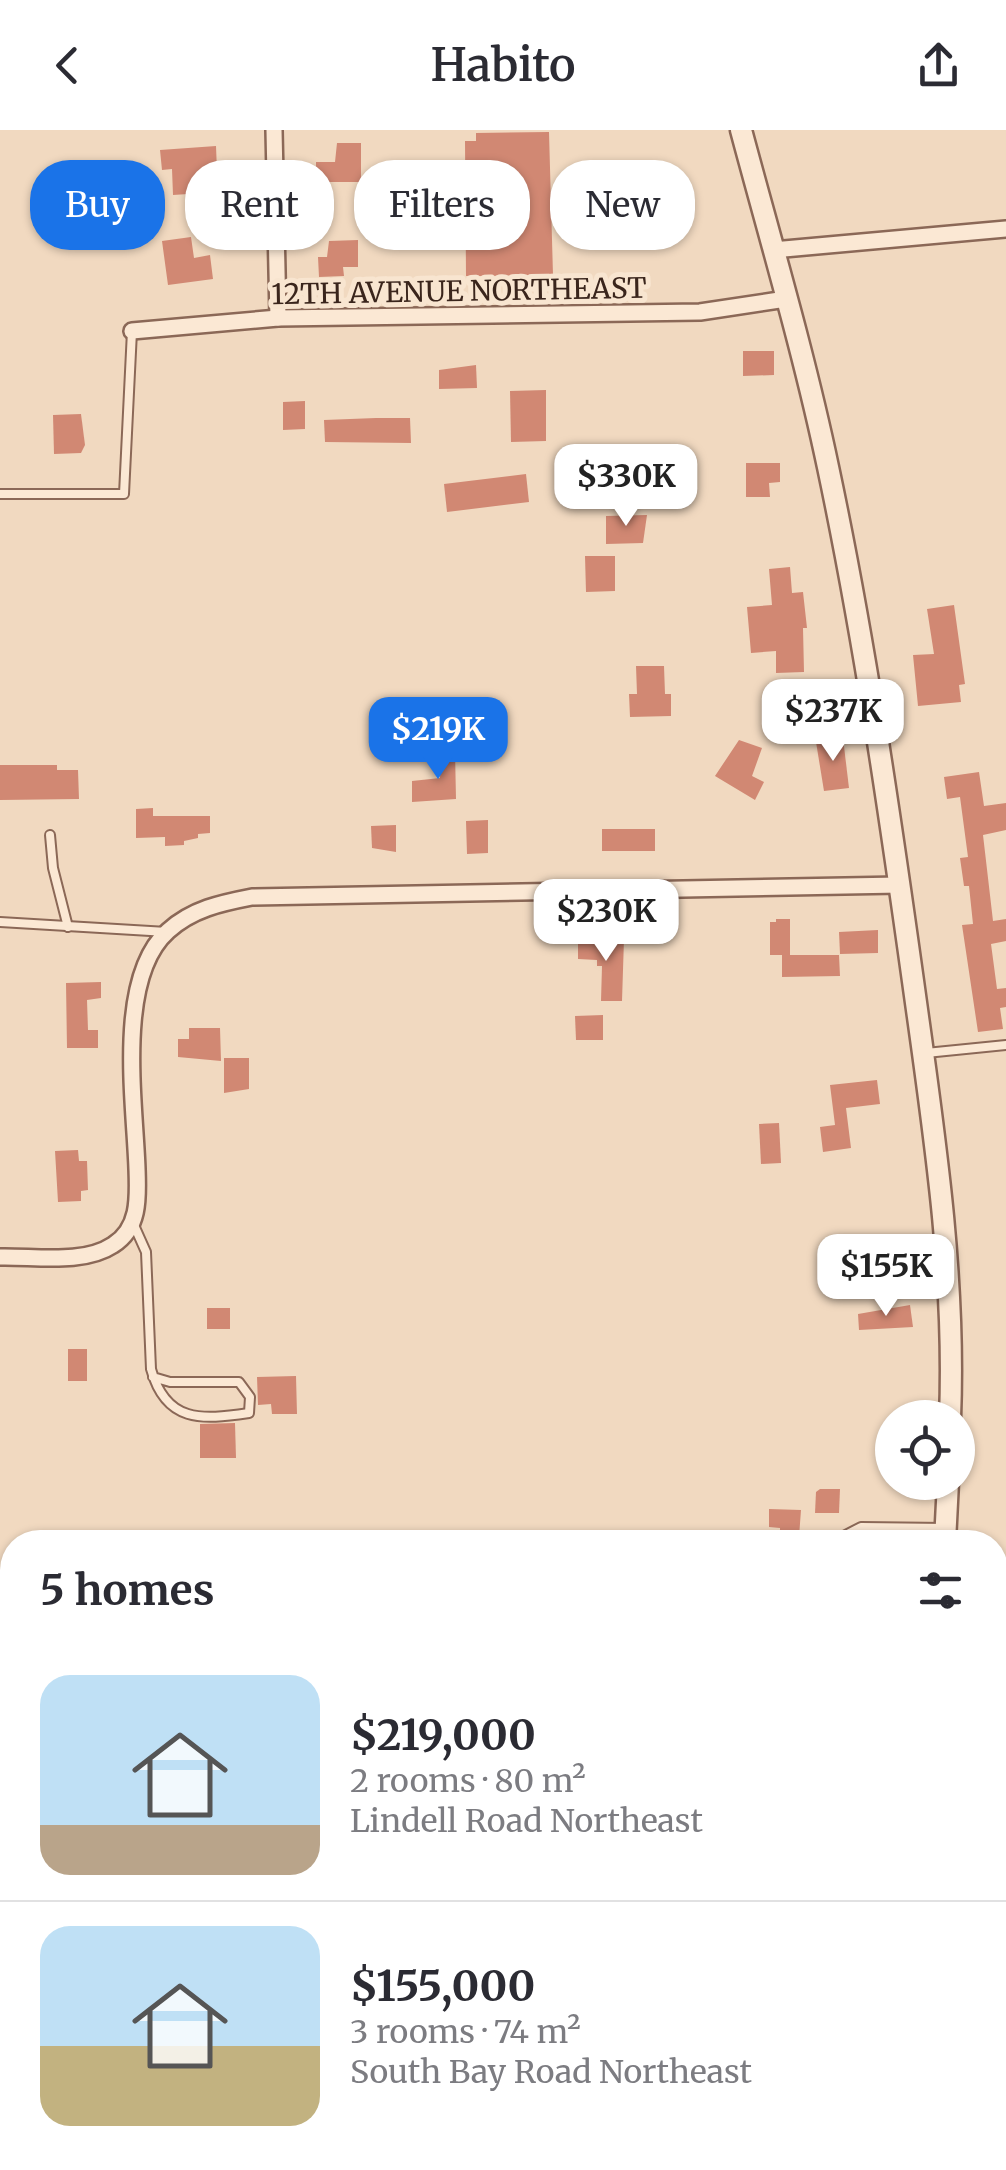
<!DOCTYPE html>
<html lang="en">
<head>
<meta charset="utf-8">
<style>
	:root { --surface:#fff; --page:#f2f2f3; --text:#2b2b33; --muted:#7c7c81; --line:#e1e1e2; --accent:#1a73e8 }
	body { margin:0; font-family:Merriweather,serif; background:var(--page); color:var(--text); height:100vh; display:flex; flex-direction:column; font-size:38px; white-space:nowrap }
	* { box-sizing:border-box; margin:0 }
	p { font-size:32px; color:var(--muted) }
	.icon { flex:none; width:55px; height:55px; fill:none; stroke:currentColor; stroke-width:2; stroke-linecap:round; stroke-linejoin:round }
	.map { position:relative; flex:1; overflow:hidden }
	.sheet { position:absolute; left:0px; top:1400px; width:1008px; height:640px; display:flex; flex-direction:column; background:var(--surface); border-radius:40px 40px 0 0; box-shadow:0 2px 8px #0004 }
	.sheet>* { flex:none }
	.guide { position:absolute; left:30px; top:30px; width:948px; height:90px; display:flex; gap:20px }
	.buttons { position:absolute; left:875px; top:1270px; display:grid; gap:20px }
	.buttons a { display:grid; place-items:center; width:100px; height:100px; border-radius:50%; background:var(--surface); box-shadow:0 2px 8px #0004; font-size:50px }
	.price { position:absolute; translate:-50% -85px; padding:0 22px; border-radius:20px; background:#fff; color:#222; font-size:32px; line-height:65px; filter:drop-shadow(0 2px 5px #0008) }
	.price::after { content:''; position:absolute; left:50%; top:60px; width:30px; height:22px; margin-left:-15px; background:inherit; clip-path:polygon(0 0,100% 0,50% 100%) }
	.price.selected { background:var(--accent); color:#fff }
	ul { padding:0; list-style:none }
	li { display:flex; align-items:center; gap:30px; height:250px; padding:0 40px }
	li+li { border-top:2px solid var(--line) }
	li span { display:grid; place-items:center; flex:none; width:280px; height:200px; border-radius:30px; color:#555 }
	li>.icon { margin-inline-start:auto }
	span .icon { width:120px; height:120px; fill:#fffc; stroke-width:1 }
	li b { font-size:42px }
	h2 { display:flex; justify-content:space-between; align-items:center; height:120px; padding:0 40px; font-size:42px }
	.tag { padding:0 35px; border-radius:40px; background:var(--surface); box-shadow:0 2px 8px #0004; font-size:35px; line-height:90px }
	.tag.selected { background:var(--accent); color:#fff }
	header { display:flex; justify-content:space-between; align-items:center; height:130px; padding:0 40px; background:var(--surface); font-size:45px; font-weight:600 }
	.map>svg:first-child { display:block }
	.building { fill:#d18873 }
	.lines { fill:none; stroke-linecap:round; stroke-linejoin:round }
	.service-casing { stroke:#8b6857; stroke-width:12 }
	.minor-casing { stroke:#8b6857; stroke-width:20 }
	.tertiary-casing { stroke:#8b6857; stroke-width:25 }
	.service { stroke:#fbe8d4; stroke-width:8 }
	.minor { stroke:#fbe8d4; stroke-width:15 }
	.tertiary { stroke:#fbe8d4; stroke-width:20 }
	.labels { text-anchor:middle; stroke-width:10; stroke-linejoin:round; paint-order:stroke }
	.street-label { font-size:28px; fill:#3a251c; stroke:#f8e5d0 }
</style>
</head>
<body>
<header><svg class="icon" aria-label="back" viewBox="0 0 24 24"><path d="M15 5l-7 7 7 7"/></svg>Habito<svg class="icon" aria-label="share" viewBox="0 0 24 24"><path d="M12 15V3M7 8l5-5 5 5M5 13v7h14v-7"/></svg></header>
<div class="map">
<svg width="1006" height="2040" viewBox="0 0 1006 2040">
	<rect width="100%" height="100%" fill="#f1d9c0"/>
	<g class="building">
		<path d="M 549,2 L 553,145 L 502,146 L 502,153 L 485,154 L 484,146 L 466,146 L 465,11 L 476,11 L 476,3 Z"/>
		<path d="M 337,13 L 361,13 L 361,52 L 316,52 L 316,32 L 335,32 Z"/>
		<path d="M 216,16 L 217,41 L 202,42 L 203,63 L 173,65 L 172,39 L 162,40 L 160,20 Z"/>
		<path d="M 191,107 L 194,128 L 210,125 L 213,149 L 168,155 L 162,111 Z"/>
		<path d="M 358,110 L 358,137 L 343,137 L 344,146 L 319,147 L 318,127 L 327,127 L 329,111 Z"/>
		<path d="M 743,221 L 774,221 L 774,245 L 743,246 Z"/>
		<path d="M 476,235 L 477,258 L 439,259 L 439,240 Z"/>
		<path d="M 546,260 L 546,311 L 511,312 L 510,261 Z"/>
		<path d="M 305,271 L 305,299 L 283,300 L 283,272 Z"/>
		<path d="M 81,284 L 85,315 L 81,323 L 54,324 L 53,285 Z"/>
		<path d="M 376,288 L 410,288 L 411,313 L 325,312 L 324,290 Z"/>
		<path d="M 746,333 L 780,333 L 780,352 L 769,353 L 770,367 L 746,367 Z"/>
		<path d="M 526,344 L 529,372 L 447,382 L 444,354 Z"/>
		<path d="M 647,385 L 643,413 L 606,414 L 606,386 Z"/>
		<path d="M 585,426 L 615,426 L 615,461 L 586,462 Z"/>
		<path d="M 790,437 L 792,463 L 803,462 L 807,498 L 803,498 L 804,542 L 776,543 L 776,521 L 751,523 L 747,477 L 772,475 L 769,439 Z"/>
		<path d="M 954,475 L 965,554 L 959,555 L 961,572 L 918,576 L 913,525 L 934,524 L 927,479 Z"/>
		<path d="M 636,536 L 664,536 L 665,564 L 671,564 L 671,586 L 630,587 L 629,564 L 637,564 Z"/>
		<path d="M 843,608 L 849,658 L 824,661 L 816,612 Z"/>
		<path d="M 739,610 L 762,618 L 752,646 L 764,652 L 755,670 L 715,646 Z"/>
		<path d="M 441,621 L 455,621 L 456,669 L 412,672 L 412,651 L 440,648 Z"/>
		<path d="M 0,635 L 57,635 L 57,640 L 78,640 L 79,669 L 0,670 Z"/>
		<path d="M 979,642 L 984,676 L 1006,673 L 1006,700 L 983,705 L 993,791 L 1006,789 L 1006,811 L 991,814 L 997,859 L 1006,858 L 1006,877 L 1000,878 L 1003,899 L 978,902 L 962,795 L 973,794 L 969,756 L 964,756 L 960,728 L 968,727 L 960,667 L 947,669 L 944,647 Z"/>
		<path d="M 153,678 L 153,686 L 210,686 L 210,703 L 198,704 L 198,708 L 184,711 L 184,715 L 165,716 L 165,707 L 136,708 L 136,679 Z"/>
		<path d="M 488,690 L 488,723 L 467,724 L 466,691 Z"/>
		<path d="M 396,695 L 396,722 L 372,718 L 371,696 Z"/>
		<rect x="602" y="699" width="53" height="22"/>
		<path d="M 776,789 L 790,789 L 790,825 L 839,825 L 840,846 L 782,847 L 782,825 L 770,825 L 770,792 L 776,792 Z"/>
		<path d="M 878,800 L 878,823 L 840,824 L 839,802 Z"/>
		<path d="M 578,808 L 624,809 L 622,871 L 601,871 L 602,836 L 597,836 L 597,830 L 578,829 Z"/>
		<path d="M 101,852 L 101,868 L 87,870 L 88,900 L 98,900 L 98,918 L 67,918 L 66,853 Z"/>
		<path d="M 603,885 L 603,910 L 576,910 L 575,886 Z"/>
		<path d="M 189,898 L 220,898 L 221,931 L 178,927 L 178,909 L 189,909 Z"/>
		<path d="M 224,928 L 249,928 L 249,959 L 224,963 Z"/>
		<path d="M 877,950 L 880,974 L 846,978 L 851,1018 L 823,1022 L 820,997 L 835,995 L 830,955 Z"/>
		<path d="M 779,993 L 781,1033 L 761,1034 L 759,994 Z"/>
		<path d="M 78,1020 L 79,1031 L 87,1031 L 88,1060 L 81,1061 L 81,1071 L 58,1072 L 55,1021 Z"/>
		<path d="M 910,1175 L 913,1197 L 859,1200 L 858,1184 Z"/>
		<rect x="207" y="1178" width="23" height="21"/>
		<rect x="68" y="1219" width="19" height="32"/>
		<path d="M 296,1246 L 297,1284 L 272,1284 L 271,1274 L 258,1275 L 257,1247 Z"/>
		<path d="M 235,1293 L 236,1328 L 200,1328 L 200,1294 Z"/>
		<path d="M 820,1359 L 840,1359 L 839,1383 L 815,1383 L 816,1362 Z"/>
		<path d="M 769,1379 L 801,1380 L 799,1407 L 780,1407 L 780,1398 L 769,1397 Z"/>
	</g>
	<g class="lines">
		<g class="service-casing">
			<g id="service">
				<path d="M 0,364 L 124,364 L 132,201"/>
				<path d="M 50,705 L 53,738 L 68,797"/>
				<path d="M 0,792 L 167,802"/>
				<path d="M 926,923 L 1006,915"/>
				<path d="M 133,1093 L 146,1122 L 151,1239 C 166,1293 201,1290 249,1283 L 250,1267 L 239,1252 L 170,1252 L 153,1247"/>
				<path d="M 832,1412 L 861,1397 L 946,1398"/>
				<path d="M 5,1999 L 12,1994"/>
				<path d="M 635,2028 L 636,2040"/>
				<path d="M 739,2028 L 747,2036"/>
			</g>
		</g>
		<g class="minor-casing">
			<g id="minor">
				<path d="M 274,0 L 278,188"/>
				<path d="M 773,120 L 1006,99"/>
				<path d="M 132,201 L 278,188 L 700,182 L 786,169"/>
				<path d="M 0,1127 C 34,1126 83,1135 113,1115 C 140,1098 138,1067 137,1039 C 135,974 115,848 168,801 C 192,779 221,773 252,767 L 900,755"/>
				<path d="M 995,1890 L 1006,1890"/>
			</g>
		</g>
		<g class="tertiary-casing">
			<g id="tertiary">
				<path d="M 741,0 C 771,112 804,223 828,337 C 864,507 889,679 913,851 C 933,996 956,1141 950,1288"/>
				<path d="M 945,1412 L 948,1352"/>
				<path d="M 886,2040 L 891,2028"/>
			</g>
		</g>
		<use href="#service" class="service"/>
		<use href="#minor" class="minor"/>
		<use href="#tertiary" class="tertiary"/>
	</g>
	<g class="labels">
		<g class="street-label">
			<text transform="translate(459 161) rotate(-1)" y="10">12TH AVENUE NORTHEAST</text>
		</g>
	</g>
</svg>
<div class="buttons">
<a><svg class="icon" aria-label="locate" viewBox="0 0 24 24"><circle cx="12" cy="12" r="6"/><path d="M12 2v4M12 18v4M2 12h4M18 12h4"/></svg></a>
</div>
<b class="price" style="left:626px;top:399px">$330K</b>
<b class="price" style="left:833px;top:634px">$237K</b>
<b class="price selected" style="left:438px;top:652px">$219K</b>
<b class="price" style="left:606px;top:834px">$230K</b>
<b class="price" style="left:886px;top:1189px">$155K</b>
<div class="guide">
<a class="tag selected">Buy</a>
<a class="tag">Rent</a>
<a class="tag">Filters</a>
<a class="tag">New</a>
</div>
<section class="sheet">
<h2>5 homes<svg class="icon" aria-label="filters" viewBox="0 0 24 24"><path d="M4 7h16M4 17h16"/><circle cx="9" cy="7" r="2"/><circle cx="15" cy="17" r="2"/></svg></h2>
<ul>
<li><span style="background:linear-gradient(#bfe0f5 75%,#b9a48a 0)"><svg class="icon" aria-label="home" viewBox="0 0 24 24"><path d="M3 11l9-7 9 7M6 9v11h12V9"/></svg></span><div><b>$219,000</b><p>2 rooms · 80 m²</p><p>Lindell Road Northeast</p></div></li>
<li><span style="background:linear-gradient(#bfe0f5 60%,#c2b280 0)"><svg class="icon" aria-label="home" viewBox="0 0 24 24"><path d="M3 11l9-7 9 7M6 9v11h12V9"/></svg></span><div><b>$155,000</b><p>3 rooms · 74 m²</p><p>South Bay Road Northeast</p></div></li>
</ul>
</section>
</div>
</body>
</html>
